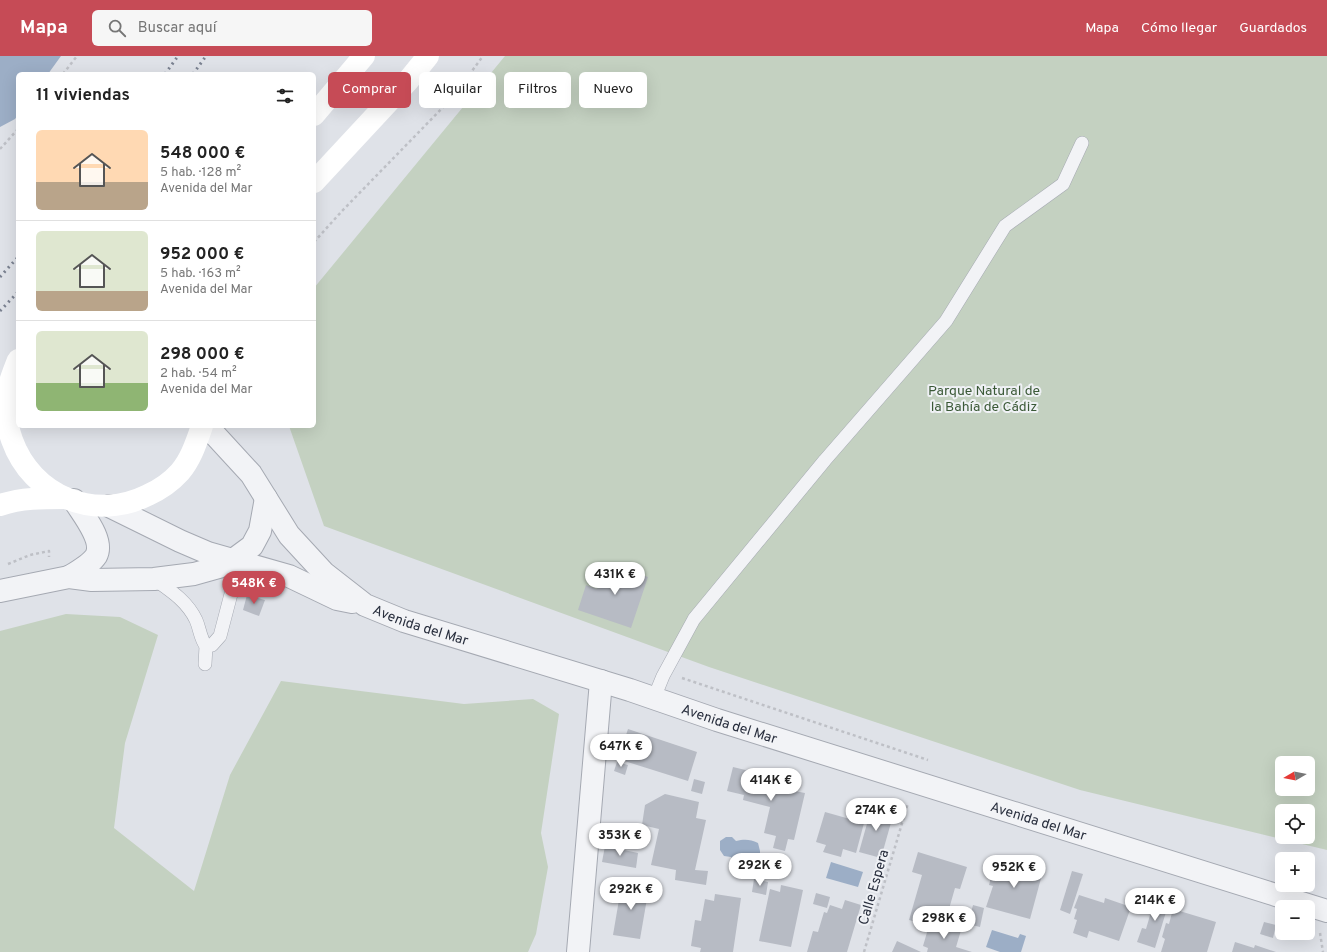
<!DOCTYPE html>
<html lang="es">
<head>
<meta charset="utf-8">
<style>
	:root { --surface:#fff; --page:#f6f6f6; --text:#222; --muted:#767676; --line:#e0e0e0; --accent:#c64b56 }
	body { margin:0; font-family:Overpass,sans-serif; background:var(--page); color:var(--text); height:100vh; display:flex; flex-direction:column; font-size:15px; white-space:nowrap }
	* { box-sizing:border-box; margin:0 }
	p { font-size:13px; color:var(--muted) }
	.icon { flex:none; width:22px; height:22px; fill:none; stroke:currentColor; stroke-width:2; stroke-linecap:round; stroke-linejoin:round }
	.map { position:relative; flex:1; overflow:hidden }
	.side { position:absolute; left:16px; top:16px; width:300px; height:356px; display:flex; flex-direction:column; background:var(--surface); border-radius:6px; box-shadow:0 4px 16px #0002 }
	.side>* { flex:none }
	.hud { position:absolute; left:328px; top:16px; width:380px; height:36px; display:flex; gap:8px }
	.needle { width:26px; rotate:260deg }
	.controls { position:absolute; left:1275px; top:700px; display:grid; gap:8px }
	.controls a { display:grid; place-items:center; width:40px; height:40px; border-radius:6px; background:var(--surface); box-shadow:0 4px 16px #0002; font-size:20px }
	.price { position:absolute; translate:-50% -34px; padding:0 9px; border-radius:14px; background:#fff; color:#222; font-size:13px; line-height:26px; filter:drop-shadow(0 1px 2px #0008) }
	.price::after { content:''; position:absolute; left:50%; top:24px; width:12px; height:9px; margin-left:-6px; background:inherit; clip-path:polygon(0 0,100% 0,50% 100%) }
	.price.selected { background:var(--accent); color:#fff }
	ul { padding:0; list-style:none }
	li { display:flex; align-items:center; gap:12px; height:100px; padding:0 20px }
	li+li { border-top:1px solid var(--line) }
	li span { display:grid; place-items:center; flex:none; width:112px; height:80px; border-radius:6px; color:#555 }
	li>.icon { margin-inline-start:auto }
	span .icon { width:48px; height:48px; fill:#fffc; stroke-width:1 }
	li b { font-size:17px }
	h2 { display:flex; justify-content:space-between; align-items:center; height:48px; padding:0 20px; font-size:17px }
	.pill { padding:0 14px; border-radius:6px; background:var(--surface); box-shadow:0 4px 16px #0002; font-size:14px; line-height:36px }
	.pill.selected { background:var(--accent); color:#fff }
	header { display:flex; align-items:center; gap:24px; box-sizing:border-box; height:56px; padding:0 20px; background:var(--accent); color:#fff }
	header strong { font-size:19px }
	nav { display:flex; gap:22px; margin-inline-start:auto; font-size:14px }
	.search { width:280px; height:36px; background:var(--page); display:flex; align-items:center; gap:10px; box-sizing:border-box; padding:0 14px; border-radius:6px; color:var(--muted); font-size:15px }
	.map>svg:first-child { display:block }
	.green { fill:#c4d1c1; fill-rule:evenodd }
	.water { fill:#9caec6 }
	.building { fill:#b7bbc4 }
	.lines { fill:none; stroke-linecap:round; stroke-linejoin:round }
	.service-casing { stroke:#a5a9b2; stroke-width:14 }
	.minor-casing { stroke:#a5a9b2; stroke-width:24 }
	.path { stroke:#bec0c6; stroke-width:2.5; stroke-dasharray:3 3; stroke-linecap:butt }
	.service { stroke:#f2f3f6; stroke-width:13 }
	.minor { stroke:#f2f3f6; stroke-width:22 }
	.secondary { stroke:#fff; stroke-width:22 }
	.rail { stroke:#7a8190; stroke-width:3; stroke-dasharray:2 4; stroke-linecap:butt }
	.labels { text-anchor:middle; stroke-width:4; stroke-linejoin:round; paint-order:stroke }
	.park-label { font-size:14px; fill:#3b5937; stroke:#eff1f5 }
	.street-label { font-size:14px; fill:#292f3e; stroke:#eff1f5 }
</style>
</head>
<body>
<header>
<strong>Mapa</strong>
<div class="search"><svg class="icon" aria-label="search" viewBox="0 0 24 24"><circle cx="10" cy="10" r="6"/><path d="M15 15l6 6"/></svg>Buscar aquí</div>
<nav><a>Mapa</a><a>Cómo llegar</a><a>Guardados</a></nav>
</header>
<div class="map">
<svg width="1327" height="896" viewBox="0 0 1327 896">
	<rect width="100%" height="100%" fill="#dfe2e8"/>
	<g class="green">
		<path d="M 505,0 L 1327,0 L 1327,794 L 1080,734 L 709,611 L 324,470 L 289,370 L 314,370 L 314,232 ZM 1282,707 L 1308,707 L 1308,733 L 1282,733 ZM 1282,755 L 1308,755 L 1308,781 L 1282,781 Z"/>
		<path d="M 66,558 L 120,561 L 158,579 L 125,687 L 114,772 L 194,835 L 230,719 L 281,625 L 464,648 L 533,643 L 559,658 L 541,777 L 548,811 L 536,878 L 528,896 L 0,896 L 0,575 Z"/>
	</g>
	<g class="water">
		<path d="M 0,0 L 61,0 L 48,18 L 18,18 L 18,59 L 15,63 L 0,71 Z"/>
		<path d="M 726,781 L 732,781 L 736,785 C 744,783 750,783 758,787 L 760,795 L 760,803 C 751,810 746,811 736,808 L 731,801 L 724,800 L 720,794 L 720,785 Z"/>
		<path d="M 831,806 L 863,816 L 858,831 L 826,822 Z"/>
		<path d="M 992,874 L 1018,882 L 1020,878 L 1026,880 L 1021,896 L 1000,896 L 986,891 Z"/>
	</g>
	<g class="building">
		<path d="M 605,507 L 648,521 L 631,572 L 578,554 L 586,529 L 597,533 Z"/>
		<path d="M 247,539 L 265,544 L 259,560 L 243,554 Z"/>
		<path d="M 628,673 L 697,696 L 688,725 L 618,703 Z"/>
		<path d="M 617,706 L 628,709 L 625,719 L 614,715 Z"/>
		<path d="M 733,711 L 791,725 L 789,734 L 805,737 L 794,784 L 788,783 L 785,795 L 773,792 L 776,780 L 764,777 L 770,751 L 743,744 L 744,739 L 727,735 Z"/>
		<path d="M 694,723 L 705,726 L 702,738 L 691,735 Z"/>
		<path d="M 665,738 L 699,746 L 696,762 L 706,764 L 695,814 L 708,815 L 706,829 L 675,824 L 676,814 L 651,809 L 659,773 L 642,769 L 645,749 Z"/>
		<path d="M 872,750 L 894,756 L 881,802 L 859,796 Z"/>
		<path d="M 825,756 L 864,767 L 856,797 L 843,793 L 841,801 L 823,796 L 826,789 L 816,786 Z"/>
		<path d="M 605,790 L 638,797 L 636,812 L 602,806 Z"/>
		<path d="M 918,796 L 967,811 L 960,833 L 955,832 L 943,874 L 909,864 L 922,819 L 912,816 Z"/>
		<path d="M 1001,802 L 1019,807 L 1017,813 L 1024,815 L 1025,811 L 1043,815 L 1030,863 L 986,851 L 993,830 L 989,829 L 993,814 L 997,815 Z"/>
		<path d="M 1072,815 L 1083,818 L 1070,858 L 1060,854 Z"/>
		<path d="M 754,823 L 768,826 L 766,839 L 752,836 Z"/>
		<path d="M 622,826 L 649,831 L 640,883 L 613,879 Z"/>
		<path d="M 781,829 L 803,834 L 791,891 L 759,885 L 770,833 L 780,836 Z"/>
		<path d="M 816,837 L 830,841 L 827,852 L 813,848 Z"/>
		<path d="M 715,838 L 741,842 L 733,896 L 700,896 L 701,892 L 691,890 L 695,864 L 701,865 L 705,843 L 714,845 Z"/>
		<path d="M 1079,839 L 1104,847 L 1105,842 L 1131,851 L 1119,885 L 1089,875 L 1087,882 L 1073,877 L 1077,864 L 1074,863 L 1077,853 L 1074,852 Z"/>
		<path d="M 1156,839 L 1170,843 L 1155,892 L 1137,886 L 1142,872 L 1146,873 Z"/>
		<path d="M 845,844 L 861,849 L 847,896 L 807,896 L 813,875 L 818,876 L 824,856 L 827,857 L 830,849 L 842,853 Z"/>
		<path d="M 973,849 L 984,852 L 980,871 L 968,868 Z"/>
		<path d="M 1173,853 L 1216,866 L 1207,896 L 1161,896 L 1165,883 L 1162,881 L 1166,867 L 1169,868 Z"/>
		<path d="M 1264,866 L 1276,869 L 1273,882 L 1260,878 Z"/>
		<path d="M 948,867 L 962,871 L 956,891 L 972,896 L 927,896 L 928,892 L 923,890 L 928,873 L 945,878 Z"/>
		<path d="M 897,885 L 921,896 L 892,896 Z"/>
		<path d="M 1235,886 L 1254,892 L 1255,889 L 1276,896 L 1232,896 Z"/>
	</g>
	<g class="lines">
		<g class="service-casing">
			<g id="service">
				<path d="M 154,523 C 171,535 187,545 196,564 C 200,573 200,582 206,590 L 205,608"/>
				<path d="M 206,590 L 212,589 L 220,580 L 231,538 L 260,511"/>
				<path d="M 654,642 L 663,620 L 694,563 L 825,404 L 946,265 L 1005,170 L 1063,128 L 1082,87"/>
			</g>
		</g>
		<g class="minor-casing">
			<g id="minor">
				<path id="s1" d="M 203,370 L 216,380 L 251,418 L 289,479 L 324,517 L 365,549 L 404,565 L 630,634 L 717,664 L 1327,855"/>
				<path d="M 109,450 L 180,485 L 208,497 L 289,520 L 337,543 L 352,546"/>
				<path d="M 69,521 C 77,516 91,508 96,500 C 105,484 82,458 74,444"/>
				<path d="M 0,535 L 69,521 L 92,524 L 154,523 L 194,518 L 219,511 L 233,504 L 252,490 L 260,475 L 266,442"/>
				<path d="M 578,896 L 601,625"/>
			</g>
		</g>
		<g class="path">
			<path d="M 63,18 L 77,0"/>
			<path d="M 0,93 L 18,73"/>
			<path d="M 314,186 L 342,155 L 452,42 L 483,0"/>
			<path d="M 8,508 L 30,499 L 49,495 L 49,501"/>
			<path d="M 682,622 L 928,704"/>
			<path d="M 1320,877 L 1323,896"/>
			<path d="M 864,896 L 908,747"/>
		</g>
		<use href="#service" class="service"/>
		<use href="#minor" class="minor"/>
		<g class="secondary">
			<path d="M 314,59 L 364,0"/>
			<path d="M 314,126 L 407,26 L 428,0"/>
			<path d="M 18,304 C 12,319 6,334 6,351 C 6,362 8,373 12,384 C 32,440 94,466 148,439 C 159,434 171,426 180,416 C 191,403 196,387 202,370"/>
			<path d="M 0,449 C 21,442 43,442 65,442"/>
		</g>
		<g class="rail">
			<path d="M 165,18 L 178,0"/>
			<path d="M 193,18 L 206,0"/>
			<path d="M 0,221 L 18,201"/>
			<path d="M 0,255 L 18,236"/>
		</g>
	</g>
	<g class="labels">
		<g class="park-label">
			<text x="984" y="339">Parque Natural de<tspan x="984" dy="16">la Bahía de Cádiz</tspan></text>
		</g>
		<g class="street-label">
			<text dy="5" stroke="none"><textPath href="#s1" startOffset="303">Avenida del Mar</textPath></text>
			<text dy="5" stroke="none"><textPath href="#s1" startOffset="627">Avenida del Mar</textPath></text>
			<text dy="5" stroke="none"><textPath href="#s1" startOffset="951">Avenida del Mar</textPath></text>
			<text transform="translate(873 831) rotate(-74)" y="5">Calle Espera</text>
		</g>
	</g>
</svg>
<div class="controls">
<a><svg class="needle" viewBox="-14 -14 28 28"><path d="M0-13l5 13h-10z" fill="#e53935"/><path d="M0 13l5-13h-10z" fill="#767676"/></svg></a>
<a><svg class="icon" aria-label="locate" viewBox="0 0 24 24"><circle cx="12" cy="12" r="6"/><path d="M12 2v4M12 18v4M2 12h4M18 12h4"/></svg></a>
<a>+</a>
<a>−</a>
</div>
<b class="price" style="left:615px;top:540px">431K €</b>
<b class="price selected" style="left:254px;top:549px">548K €</b>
<b class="price" style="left:621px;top:712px">647K €</b>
<b class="price" style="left:771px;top:746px">414K €</b>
<b class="price" style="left:876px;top:776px">274K €</b>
<b class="price" style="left:620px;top:801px">353K €</b>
<b class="price" style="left:760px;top:831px">292K €</b>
<b class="price" style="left:1014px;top:833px">952K €</b>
<b class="price" style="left:631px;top:855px">292K €</b>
<b class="price" style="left:1155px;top:866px">214K €</b>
<b class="price" style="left:944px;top:884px">298K €</b>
<div class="hud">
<a class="pill selected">Comprar</a>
<a class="pill">Alquilar</a>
<a class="pill">Filtros</a>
<a class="pill">Nuevo</a>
</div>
<section class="side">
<h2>11 viviendas<svg class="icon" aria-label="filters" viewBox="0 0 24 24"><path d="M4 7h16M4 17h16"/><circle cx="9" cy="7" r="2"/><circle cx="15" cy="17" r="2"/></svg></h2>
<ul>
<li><span style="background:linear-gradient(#ffd9b3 65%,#b9a48a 0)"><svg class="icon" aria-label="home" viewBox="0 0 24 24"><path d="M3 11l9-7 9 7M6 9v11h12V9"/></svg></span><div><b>548 000 €</b><p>5 hab. · 128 m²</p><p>Avenida del Mar</p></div></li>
<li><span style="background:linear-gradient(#dfe7d0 75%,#b9a48a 0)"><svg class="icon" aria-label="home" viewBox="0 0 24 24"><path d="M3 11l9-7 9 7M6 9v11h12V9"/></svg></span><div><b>952 000 €</b><p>5 hab. · 163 m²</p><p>Avenida del Mar</p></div></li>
<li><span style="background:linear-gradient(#dfe7d0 65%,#8fb573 0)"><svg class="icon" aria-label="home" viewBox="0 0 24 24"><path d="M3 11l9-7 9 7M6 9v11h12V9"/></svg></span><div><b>298 000 €</b><p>2 hab. · 54 m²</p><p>Avenida del Mar</p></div></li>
</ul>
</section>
</div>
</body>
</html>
